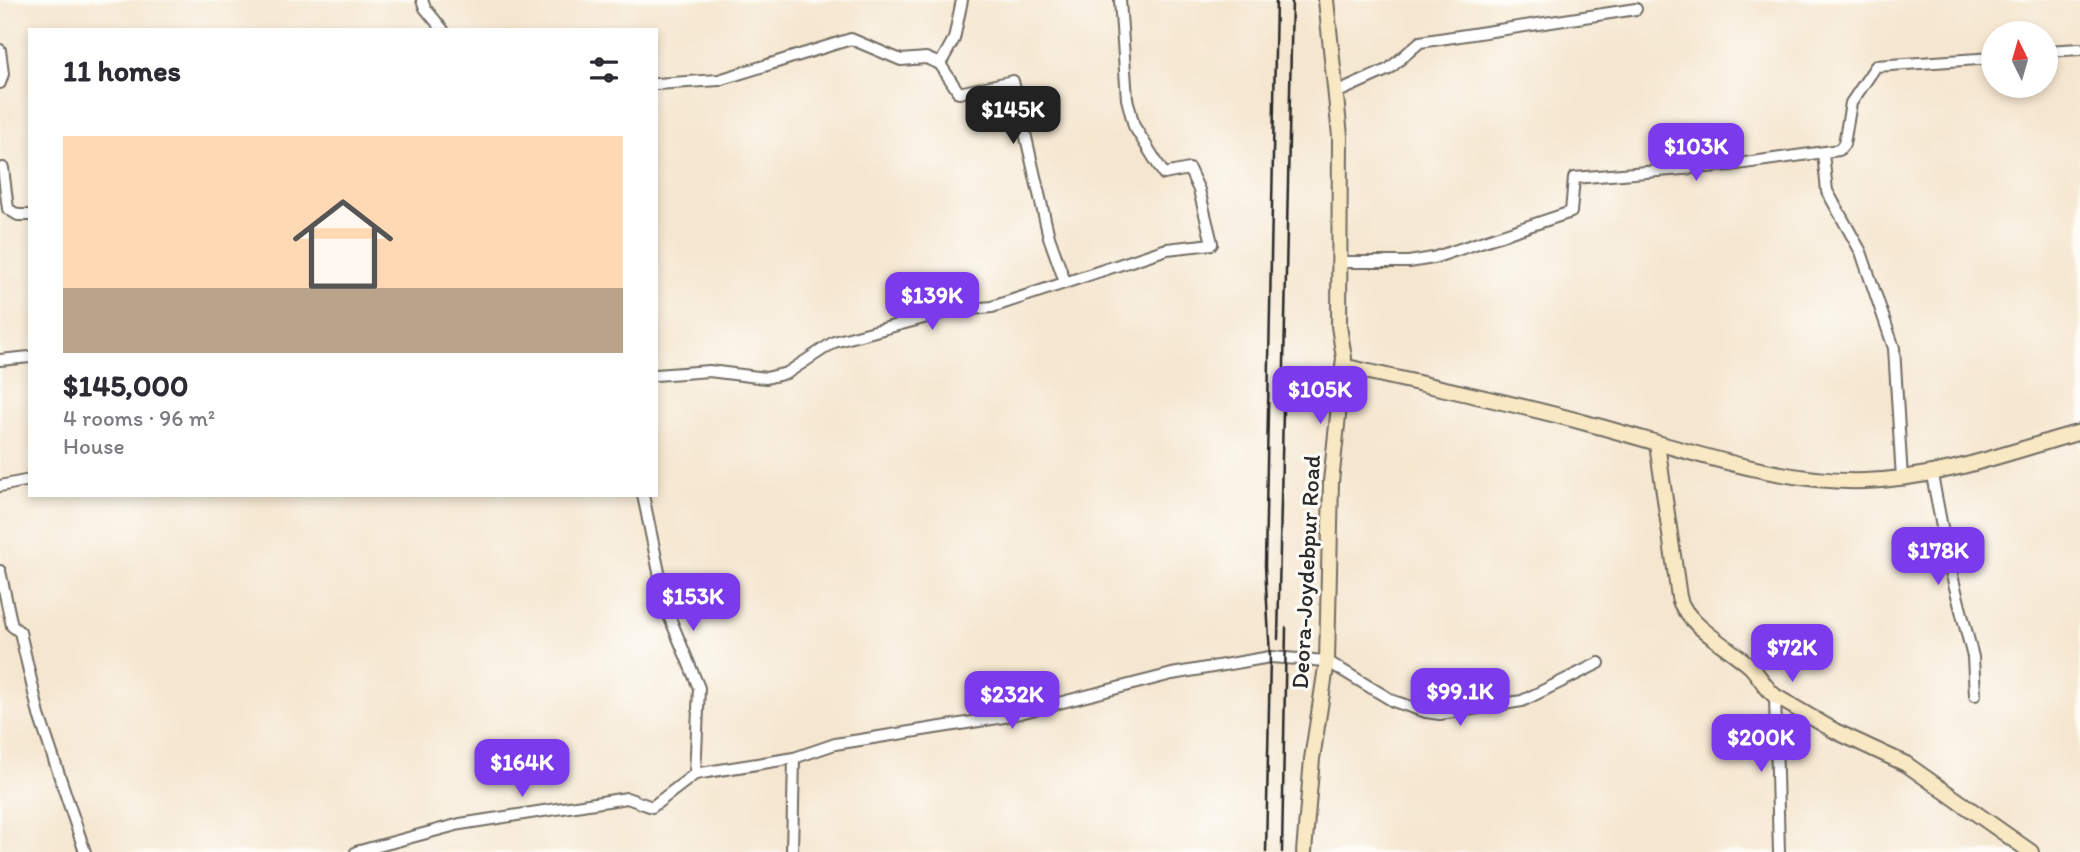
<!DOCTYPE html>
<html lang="en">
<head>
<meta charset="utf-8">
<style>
	:root { --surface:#fff; --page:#f7f7f7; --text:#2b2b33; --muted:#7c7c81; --line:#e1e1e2; --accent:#7c3aed }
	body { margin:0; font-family:Itim,sans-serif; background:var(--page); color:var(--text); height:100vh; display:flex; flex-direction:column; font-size:26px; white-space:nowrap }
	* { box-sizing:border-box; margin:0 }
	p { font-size:23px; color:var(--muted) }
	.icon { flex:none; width:38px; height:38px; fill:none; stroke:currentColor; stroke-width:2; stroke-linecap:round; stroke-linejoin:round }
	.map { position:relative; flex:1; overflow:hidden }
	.side { position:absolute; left:28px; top:28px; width:630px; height:469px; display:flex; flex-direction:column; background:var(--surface); border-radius:0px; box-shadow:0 4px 10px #0003 }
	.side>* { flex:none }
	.needle { width:46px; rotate:355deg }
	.buttons { position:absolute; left:1981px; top:21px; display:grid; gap:14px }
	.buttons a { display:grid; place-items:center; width:77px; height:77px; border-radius:50%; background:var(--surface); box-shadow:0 4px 10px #0003; font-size:35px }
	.price { position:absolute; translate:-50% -60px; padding:0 16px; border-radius:14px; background:var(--accent); color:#fff; font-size:23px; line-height:46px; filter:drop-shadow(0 2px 4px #0008) }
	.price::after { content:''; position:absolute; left:50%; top:42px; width:21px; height:16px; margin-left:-10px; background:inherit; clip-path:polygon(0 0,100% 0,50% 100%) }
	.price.on { background:#222; color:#fff }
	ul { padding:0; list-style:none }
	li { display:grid; align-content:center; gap:14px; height:371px; padding:0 35px }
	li+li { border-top:2px solid var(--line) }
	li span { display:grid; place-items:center; height:217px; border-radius:0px; color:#555 }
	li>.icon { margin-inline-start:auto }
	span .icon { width:126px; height:126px; fill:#fffc; stroke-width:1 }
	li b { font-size:30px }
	h2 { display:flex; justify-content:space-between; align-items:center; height:84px; padding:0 35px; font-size:30px }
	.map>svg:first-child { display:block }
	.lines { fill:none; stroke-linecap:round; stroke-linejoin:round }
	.street-casing { stroke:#726c64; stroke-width:14 }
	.secondary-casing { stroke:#726c64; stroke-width:18 }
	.street { stroke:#fff; stroke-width:10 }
	.secondary { stroke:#f8e8c3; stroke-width:14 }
	.rail { stroke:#2b2b2b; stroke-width:2.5 }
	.labels { text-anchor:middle; stroke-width:6; stroke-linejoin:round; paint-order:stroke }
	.street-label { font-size:24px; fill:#2b2b2b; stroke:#fdfcf7 }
</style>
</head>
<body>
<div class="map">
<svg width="2080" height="852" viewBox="0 0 2080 852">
	<rect width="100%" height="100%" fill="#fdfcf7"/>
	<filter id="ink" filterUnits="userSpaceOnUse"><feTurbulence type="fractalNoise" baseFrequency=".0143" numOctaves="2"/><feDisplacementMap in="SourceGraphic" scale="14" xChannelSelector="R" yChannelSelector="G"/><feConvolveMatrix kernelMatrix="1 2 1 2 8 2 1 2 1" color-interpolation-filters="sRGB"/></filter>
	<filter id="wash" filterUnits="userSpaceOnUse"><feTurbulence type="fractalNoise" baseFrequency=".00686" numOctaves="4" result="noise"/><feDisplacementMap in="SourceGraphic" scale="28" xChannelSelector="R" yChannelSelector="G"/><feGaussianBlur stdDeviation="1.57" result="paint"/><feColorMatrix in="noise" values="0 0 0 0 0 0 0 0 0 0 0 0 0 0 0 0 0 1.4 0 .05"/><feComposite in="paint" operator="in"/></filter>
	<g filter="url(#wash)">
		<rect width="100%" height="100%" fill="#f5e6cf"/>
	</g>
	<g filter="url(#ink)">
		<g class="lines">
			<g class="street-casing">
				<g id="street">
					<path d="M 422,0 L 425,8 L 443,30"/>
					<path d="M 1120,0 L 1127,99 L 1134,126 L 1164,174 L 1189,169 L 1199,190 L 1212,243"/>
					<path d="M 0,50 L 3,74 L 0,83"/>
					<path d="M 2046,51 L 2080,49"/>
					<path d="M 940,64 L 954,39 L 962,0"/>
					<path d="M 656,84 L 719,80 L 851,39 L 901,60 L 926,58 L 940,64 L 959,93 L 1013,81 L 1049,237 L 1065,282"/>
					<path d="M 1336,93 L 1389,69 L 1420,42 L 1636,9"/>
					<path d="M 1823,153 L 1827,191 L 1861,252 L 1894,348 L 1902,479"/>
					<path d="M 3,168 L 8,209 L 18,215 L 30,215"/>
					<path d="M 1339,262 L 1409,262 L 1433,258 L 1571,212 L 1574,178 L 1730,165 L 1839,150 L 1844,144 L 1851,103 L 1876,66 L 1993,58"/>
					<path d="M 0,360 L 30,357"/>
					<path d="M 656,375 L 709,371 L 766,378 L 787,373 L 834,342 L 950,311 L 992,307 L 1167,249 L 1212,244"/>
					<path d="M 1932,475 L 1949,564 L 1973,657 L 1975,695"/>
					<path d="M 0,486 L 30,480"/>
					<path d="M 643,495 L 667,611 L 699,688 L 695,774"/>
					<path d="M 0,571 L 12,626 L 20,632 L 39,715 L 85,852"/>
					<path d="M 1775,696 L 1779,852"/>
					<path d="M 356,852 L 460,824 L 627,798 L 652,807 L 695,774 L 794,758 L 835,744 L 1004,717 L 1172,674 L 1270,657 L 1327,661 L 1393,701 L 1426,712 L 1440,714 L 1522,701 L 1599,663"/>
					<path d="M 792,852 L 794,758"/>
				</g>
			</g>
			<g class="secondary-casing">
				<g id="secondary">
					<path d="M 1343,366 C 1424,385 1506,401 1586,423 C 1671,445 1776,484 1864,481 C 1939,479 2009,452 2080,432"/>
					<path d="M 1657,444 L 1679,597 C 1684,623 1730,648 1750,666 C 1760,676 1764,687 1775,696 L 1835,731 L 1906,764 L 2031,852"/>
					<path d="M 1304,852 L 1312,759 L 1327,661 L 1331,482 L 1344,358 L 1339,326 L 1340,136 L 1326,0"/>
				</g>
			</g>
			<use href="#street" class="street"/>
			<use href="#secondary" class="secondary"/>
			<g class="rail">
				<path d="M 1278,639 L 1292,0"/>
				<path d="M 1266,852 L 1270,657 L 1265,566 L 1276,0"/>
				<path d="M 1282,852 L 1286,628"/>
			</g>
		</g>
	</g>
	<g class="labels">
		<g class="street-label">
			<text transform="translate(1306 572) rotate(-87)" y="8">Deora-Joydebpur Road</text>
		</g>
	</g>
</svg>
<div class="buttons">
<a><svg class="needle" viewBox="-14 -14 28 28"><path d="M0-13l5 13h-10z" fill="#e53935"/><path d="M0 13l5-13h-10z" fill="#7c7c81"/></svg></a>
</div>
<b class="price on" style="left:1013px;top:146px">$145K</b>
<b class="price" style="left:1696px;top:183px">$103K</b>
<b class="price" style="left:932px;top:332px">$139K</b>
<b class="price" style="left:1320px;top:426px">$105K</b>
<b class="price" style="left:1938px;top:587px">$178K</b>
<b class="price" style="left:693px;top:633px">$153K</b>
<b class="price" style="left:1792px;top:684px">$72K</b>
<b class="price" style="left:1460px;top:728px">$99.1K</b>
<b class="price" style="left:1012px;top:731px">$232K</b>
<b class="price" style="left:1761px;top:774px">$200K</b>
<b class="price" style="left:522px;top:799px">$164K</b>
<section class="side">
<h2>11 homes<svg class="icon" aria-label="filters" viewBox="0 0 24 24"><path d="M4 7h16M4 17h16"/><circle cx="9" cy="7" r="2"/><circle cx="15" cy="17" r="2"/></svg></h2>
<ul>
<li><span style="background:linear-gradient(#ffd9b3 70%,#b9a48a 0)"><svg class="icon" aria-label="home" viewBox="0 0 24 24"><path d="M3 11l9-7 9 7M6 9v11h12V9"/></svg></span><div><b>$145,000</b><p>4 rooms · 96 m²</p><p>House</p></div></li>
</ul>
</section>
</div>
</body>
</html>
